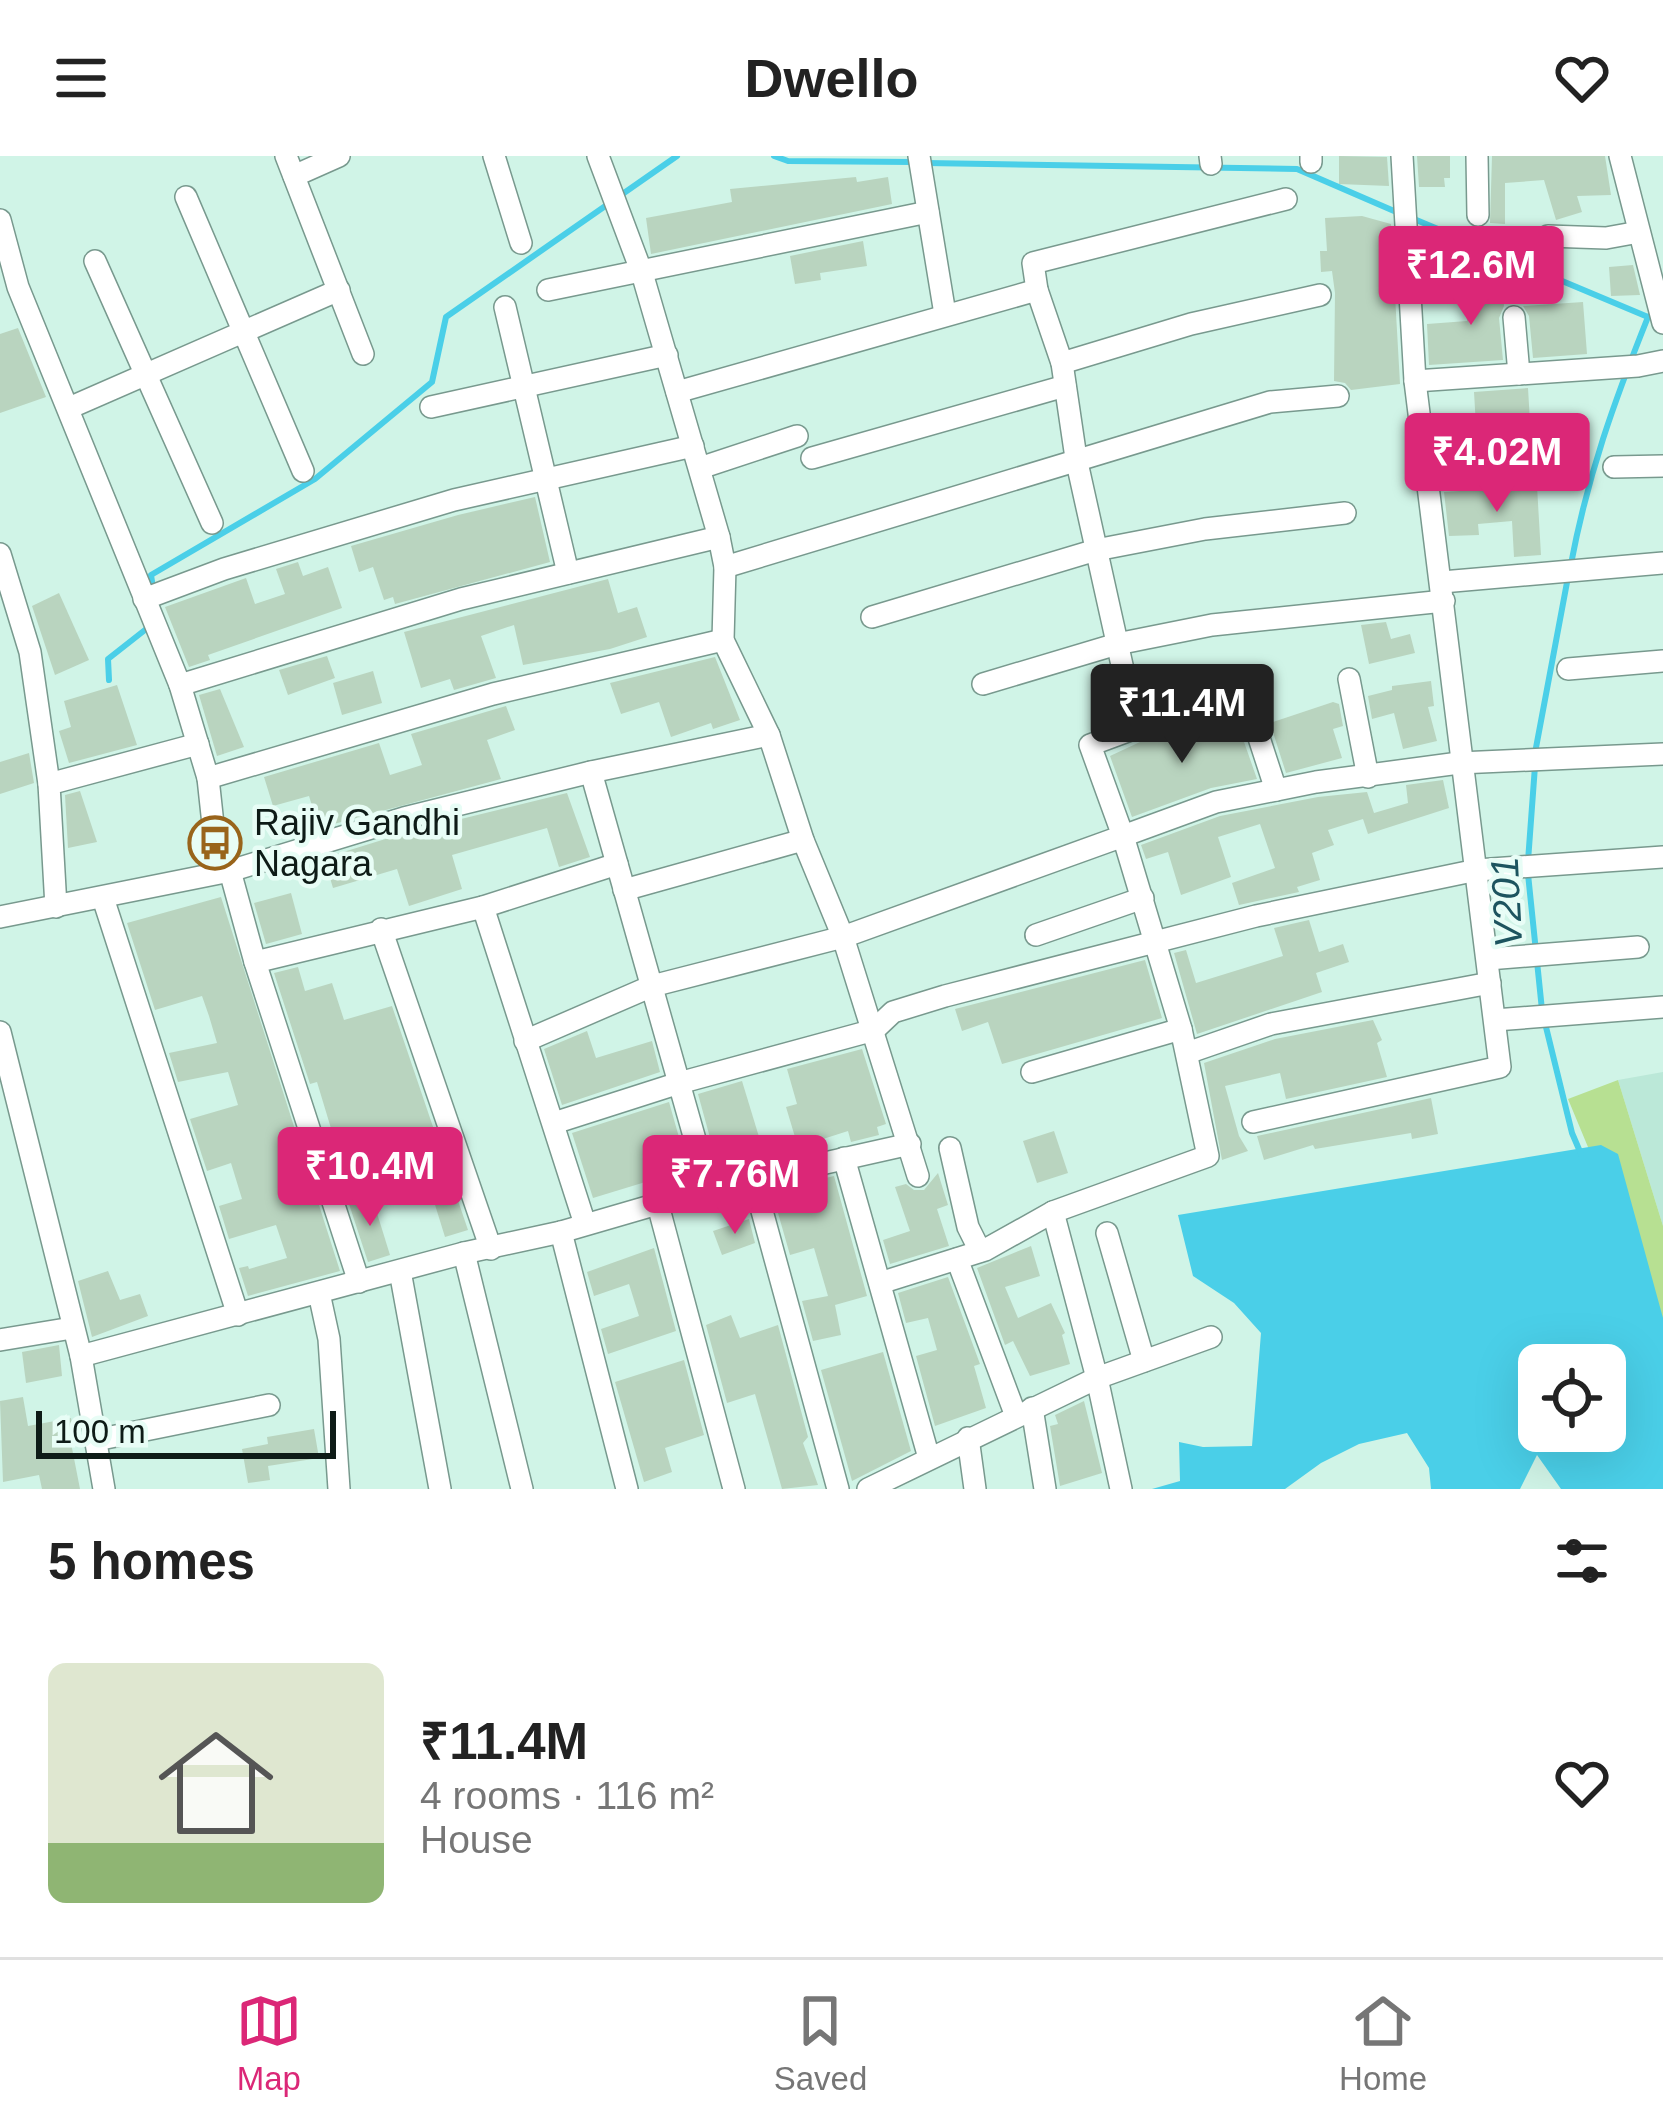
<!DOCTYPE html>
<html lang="en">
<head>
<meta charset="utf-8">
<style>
	:root { --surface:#fff; --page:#f2f2f2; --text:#222; --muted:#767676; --line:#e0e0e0; --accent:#db2777 }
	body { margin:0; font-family:Helvetica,sans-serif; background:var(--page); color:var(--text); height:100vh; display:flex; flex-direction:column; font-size:45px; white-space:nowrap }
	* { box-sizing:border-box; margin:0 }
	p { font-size:39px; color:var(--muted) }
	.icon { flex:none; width:66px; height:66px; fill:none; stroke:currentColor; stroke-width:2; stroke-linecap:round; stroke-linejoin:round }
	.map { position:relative; height:1333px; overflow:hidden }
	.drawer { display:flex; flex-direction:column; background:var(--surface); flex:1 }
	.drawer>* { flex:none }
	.controls { position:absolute; left:1518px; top:1188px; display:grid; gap:24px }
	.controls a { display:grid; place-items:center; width:108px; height:108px; border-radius:18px; background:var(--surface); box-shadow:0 12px 48px #0002; font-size:60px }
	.scale { position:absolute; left:36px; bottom:30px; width:300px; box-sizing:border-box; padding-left:12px; border:6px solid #0e1b17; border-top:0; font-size:33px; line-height:42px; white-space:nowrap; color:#0e1b17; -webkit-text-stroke:9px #e8fdf6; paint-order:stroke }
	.price { position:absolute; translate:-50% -102px; padding:0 27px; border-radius:12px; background:var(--accent); color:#fff; font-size:39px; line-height:78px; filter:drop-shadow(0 3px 6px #0008) }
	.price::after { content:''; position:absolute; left:50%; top:72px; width:36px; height:27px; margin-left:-18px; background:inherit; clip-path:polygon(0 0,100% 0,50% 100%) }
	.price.selected { background:#222; color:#fff }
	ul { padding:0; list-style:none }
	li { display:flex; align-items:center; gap:36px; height:300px; padding:0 48px }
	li+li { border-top:3px solid var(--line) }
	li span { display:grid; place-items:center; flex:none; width:336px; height:240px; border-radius:18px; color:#555 }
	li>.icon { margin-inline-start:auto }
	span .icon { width:144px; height:144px; fill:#fffc; stroke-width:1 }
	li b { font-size:51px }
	h2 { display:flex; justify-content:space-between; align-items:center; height:144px; padding:0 48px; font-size:51px }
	header { display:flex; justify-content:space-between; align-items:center; height:156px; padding:0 48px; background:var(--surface); font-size:54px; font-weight:800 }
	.tabs { display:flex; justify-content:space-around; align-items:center; height:168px; border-top:3px solid var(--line); background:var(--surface); font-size:33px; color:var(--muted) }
	.tabs a { display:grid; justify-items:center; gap:6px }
	.tabs .selected { color:var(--accent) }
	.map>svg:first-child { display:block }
	.built { fill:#bbe8d8 }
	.green { fill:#b7e092 }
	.water { fill:#4acfe8; fill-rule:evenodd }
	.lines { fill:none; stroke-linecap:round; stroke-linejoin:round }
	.stream { stroke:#4acfe8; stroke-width:6 }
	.building { fill:#b9d4bf }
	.street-casing { stroke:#78998e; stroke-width:24 }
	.street { stroke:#fff; stroke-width:21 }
	.labels { text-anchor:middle; stroke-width:9; stroke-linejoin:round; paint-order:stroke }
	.poi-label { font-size:36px; fill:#0e1b17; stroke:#e8fdf6; text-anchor:start }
	.water-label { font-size:39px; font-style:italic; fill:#1d545f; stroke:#e8fdf6 }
</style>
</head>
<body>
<header><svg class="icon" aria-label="menu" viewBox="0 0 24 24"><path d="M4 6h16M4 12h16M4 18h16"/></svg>Dwello<svg class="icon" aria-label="heart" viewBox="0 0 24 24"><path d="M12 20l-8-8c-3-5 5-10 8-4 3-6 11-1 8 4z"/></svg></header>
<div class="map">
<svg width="1663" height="1333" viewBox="0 0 1663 1333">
	<rect width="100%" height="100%" fill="#d0f4e7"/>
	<path class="built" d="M 1663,916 L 1663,1070 L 1618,924 Z"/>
	<path class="green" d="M 1618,924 L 1663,1070 L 1663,1333 L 1640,1116 L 1568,943 Z"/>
	<path class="water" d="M 1601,989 L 1618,998 L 1663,1162 L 1663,1333 L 1561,1333 L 1537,1299 L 1520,1333 L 1431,1333 L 1429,1312 L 1407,1277 L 1359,1288 L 1321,1307 L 1285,1333 L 1152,1333 L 1180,1325 L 1179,1286 L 1203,1291 L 1252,1290 L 1261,1177 L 1234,1147 L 1193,1120 L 1178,1059 ZM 1539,1209 L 1605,1209 L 1605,1275 L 1539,1275 Z"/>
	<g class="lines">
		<g class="stream">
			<path d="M 774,0 L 788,5 L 913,6"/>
			<path d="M 926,7 L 1297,13 L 1401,58"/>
			<path d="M 1414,63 L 1648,161"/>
			<path d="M 1571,408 C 1588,318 1614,246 1648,161 L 1656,156"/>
			<path d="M 153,432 L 151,419 L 315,323 L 432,226 L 446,161 L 677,0"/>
			<path d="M 109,524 L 108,503 L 150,470"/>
			<path d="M 1535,597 L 1568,421"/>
			<path d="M 1528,705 L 1535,610"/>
			<path d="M 1528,718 L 1542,854"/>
			<path d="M 1545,867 L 1572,977 L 1581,998"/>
		</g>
	</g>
	<g class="building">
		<path d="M 1339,0 L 1387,1 L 1389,30 L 1339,28 Z"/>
		<path d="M 1417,0 L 1450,0 L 1450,22 L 1444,22 L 1445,31 L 1419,31 Z"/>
		<path d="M 1492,0 L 1605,0 L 1611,39 L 1577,40 L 1582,56 L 1556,64 L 1544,24 L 1505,27 L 1505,68 L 1490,67 Z"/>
		<path d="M 856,21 L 857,26 L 888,21 L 892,48 L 651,98 L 646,62 L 732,46 L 730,33 Z"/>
		<path d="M 1362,60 L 1391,68 L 1400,228 L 1351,234 L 1345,227 L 1334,225 L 1335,137 L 1332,115 L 1321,116 L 1320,95 L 1327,95 L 1325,62 Z"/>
		<path d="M 1421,77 L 1458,87 L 1464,126 L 1424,128 Z"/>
		<path d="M 863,85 L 867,110 L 820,117 L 821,124 L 795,128 L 790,100 Z"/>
		<path d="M 1633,109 L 1640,139 L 1611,140 L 1609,111 Z"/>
		<path d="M 1502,123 L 1504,150 L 1499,162 L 1503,204 L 1429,209 L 1427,168 L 1467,165 L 1464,125 Z"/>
		<path d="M 1583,146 L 1587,198 L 1533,202 L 1529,160 L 1523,150 Z"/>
		<path d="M 18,172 L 46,241 L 0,257 L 0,178 Z"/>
		<path d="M 1528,232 L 1532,300 L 1506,302 L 1504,268 L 1476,270 L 1474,236 Z"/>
		<path d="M 1537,330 L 1541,399 L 1514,401 L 1512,365 L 1478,368 L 1479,379 L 1449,380 L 1444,336 Z"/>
		<path d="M 535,341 L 550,406 L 395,448 L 393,441 L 384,444 L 373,411 L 359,416 L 351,390 L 458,359 Z"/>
		<path d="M 298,406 L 303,420 L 328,411 L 342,452 L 208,499 L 210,504 L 189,511 L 165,451 L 246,422 L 255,448 L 285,438 L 276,413 Z"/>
		<path d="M 608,423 L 618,457 L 637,451 L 647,481 L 610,493 L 523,509 L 514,469 L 481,480 L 496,522 L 454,534 L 450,523 L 421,532 L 404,476 Z"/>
		<path d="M 59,437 L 89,504 L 55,519 L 32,450 Z"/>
		<path d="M 1386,466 L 1391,483 L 1410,478 L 1415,497 L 1369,508 L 1361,469 Z"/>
		<path d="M 327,500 L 335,522 L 288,539 L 279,514 Z"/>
		<path d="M 715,501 L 740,564 L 713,573 L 711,567 L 671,581 L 659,546 L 621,558 L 610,527 Z"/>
		<path d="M 373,515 L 382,547 L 342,559 L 333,527 Z"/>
		<path d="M 1431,525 L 1434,550 L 1428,551 L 1437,585 L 1403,593 L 1394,557 L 1372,563 L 1368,540 L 1392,534 L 1392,530 Z"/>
		<path d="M 117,529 L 137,589 L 69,607 L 59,575 L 71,571 L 64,545 Z"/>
		<path d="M 220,533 L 244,591 L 217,600 L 199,539 Z"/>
		<path d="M 1333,546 L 1339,548 L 1343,570 L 1333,573 L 1342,602 L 1286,617 L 1270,567 Z"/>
		<path d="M 506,550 L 515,574 L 487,584 L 501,623 L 319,672 L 309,640 L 273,650 L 264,621 L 379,587 L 390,619 L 422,609 L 411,578 Z"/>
		<path d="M 1236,563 L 1257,623 L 1211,632 L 1132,661 L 1110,600 L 1140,586 Z"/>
		<path d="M 29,597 L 34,627 L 0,638 L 0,606 Z"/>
		<path d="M 1443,624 L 1449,652 L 1368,678 L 1363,663 L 1328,674 L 1334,689 L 1312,697 L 1320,724 L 1297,731 L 1299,736 L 1239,749 L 1232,727 L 1275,712 L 1260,668 L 1218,681 L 1231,721 L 1181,739 L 1168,696 L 1146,703 L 1141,689 L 1220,660 L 1318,641 L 1367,636 L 1374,657 L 1408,647 L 1406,629 Z"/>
		<path d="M 80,635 L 97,686 L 68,692 L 65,639 Z"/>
		<path d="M 567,637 L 590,701 L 559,711 L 547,672 L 452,699 L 462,733 L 409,750 L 397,713 L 333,732 L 324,702 L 408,676 Z"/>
		<path d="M 291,737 L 302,778 L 266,788 L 254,747 Z"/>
		<path d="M 221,741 L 340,1115 L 248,1140 L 239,1112 L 248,1110 L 249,1113 L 287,1102 L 276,1069 L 229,1083 L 219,1050 L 242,1043 L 231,1007 L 207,1015 L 190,963 L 238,949 L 228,916 L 178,926 L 169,897 L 217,887 L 209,860 L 202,840 L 155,854 L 127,767 Z"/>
		<path d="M 1309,764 L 1319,796 L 1343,788 L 1349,806 L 1316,817 L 1322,836 L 1197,878 L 1174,797 L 1186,794 L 1196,827 L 1283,800 L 1274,772 Z"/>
		<path d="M 1145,804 L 1162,862 L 1002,908 L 988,866 L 962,875 L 955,853 Z"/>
		<path d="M 298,811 L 305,835 L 332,827 L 344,864 L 392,850 L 468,1074 L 445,1081 L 427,1023 L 380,1038 L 365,1002 L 337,1010 L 328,981 L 333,979 L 317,926 L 310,928 L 274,817 Z"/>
		<path d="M 1373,864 L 1382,884 L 1377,887 L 1387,921 L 1286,943 L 1280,917 L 1225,930 L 1239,980 L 1248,995 L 1222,1004 L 1204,907 L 1275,883 Z"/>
		<path d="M 587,875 L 596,902 L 652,885 L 660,916 L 562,949 L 544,893 Z"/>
		<path d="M 862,893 L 886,968 L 877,971 L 879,979 L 851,986 L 848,975 L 798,991 L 786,951 L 797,948 L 787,913 Z"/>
		<path d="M 742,925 L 763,994 L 718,1011 L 698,938 Z"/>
		<path d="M 1431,942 L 1438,978 L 1412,983 L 1411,977 L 1315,993 L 1313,989 L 1264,1004 L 1257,980 Z"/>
		<path d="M 669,946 L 688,1013 L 593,1042 L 572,977 Z"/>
		<path d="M 1054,975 L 1068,1017 L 1037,1027 L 1023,985 Z"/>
		<path d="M 938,1017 L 948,1049 L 937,1053 L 949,1090 L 890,1108 L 883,1084 L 910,1075 L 895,1031 L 906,1028 L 914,1034 L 924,1034 Z"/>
		<path d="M 834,1020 L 867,1140 L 835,1149 L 841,1179 L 813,1185 L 802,1145 L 828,1140 L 814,1092 L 790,1099 L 776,1050 L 804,1042 L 800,1028 Z"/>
		<path d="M 372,1041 L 390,1099 L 368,1106 L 349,1048 Z"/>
		<path d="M 749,1063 L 755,1087 L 722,1099 L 713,1075 Z"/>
		<path d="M 1031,1090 L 1040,1120 L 1005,1131 L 1018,1162 L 1051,1147 L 1065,1177 L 1062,1179 L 1070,1208 L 1030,1220 L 1013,1185 L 1005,1189 L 977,1112 Z"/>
		<path d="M 654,1092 L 676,1175 L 608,1198 L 601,1173 L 639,1160 L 629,1128 L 594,1140 L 587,1116 Z"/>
		<path d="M 108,1115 L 120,1144 L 140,1138 L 148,1160 L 92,1181 L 78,1125 Z"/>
		<path d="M 948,1121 L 980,1208 L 974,1210 L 986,1252 L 935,1270 L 916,1200 L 937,1194 L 928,1162 L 906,1167 L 898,1137 Z"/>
		<path d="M 731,1159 L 740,1182 L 778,1169 L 808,1281 L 803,1287 L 818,1329 L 782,1333 L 755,1238 L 727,1247 L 706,1169 Z"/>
		<path d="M 59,1189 L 62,1220 L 26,1227 L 22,1196 Z"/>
		<path d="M 883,1196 L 911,1295 L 852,1325 L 821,1214 Z"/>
		<path d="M 684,1204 L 704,1279 L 665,1292 L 672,1316 L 644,1326 L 615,1226 Z"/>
		<path d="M 23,1241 L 28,1270 L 71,1262 L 75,1286 L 71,1287 L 80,1333 L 42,1333 L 39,1319 L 3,1326 L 0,1245 Z"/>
		<path d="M 1084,1245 L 1102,1317 L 1060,1330 L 1050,1270 L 1058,1268 L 1055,1259 Z"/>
		<path d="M 314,1273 L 319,1302 L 268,1310 L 270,1324 L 248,1327 L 242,1293 L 268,1288 L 267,1281 Z"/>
	</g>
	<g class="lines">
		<g class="street-casing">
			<g id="street">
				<path d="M 286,0 L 363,198"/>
				<path d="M 494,0 L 521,87"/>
				<path d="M 598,0 L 642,117 L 719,381 L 725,411 L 723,484 L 769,579 L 803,684 L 843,781 L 918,1020"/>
				<path d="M 919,0 L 945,158"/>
				<path d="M 1210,0 L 1211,8"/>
				<path d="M 1311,0 L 1311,6"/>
				<path d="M 1477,0 L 1478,59"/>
				<path d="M 1620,0 L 1663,167"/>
				<path d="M 294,20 L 339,0"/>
				<path d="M 186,41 L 303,315"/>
				<path d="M 0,64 L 18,131 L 180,529 L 208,622 L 215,687 L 230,715 L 255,806 L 359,1126"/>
				<path d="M 1548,80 L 1606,82 L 1639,76"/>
				<path d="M 95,105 L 212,367"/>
				<path d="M 548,134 L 928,56"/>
				<path d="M 1037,134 L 1033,107 L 1286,43"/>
				<path d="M 505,151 L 568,417"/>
				<path d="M 1514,161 L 1519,218"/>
				<path d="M 1062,207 L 1191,168 L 1320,139"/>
				<path d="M 1415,225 L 1638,210 L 1663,205"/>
				<path d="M 677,236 L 1037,134 L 1062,207 L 1076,302 L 1136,572 L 1247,545 L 1276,634"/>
				<path d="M 431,251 L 667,199"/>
				<path d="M 69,252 L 339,134"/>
				<path d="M 812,302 L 1065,230"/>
				<path d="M 1614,311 L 1663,310"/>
				<path d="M 700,312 L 797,280"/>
				<path d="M 1428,322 L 1575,312"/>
				<path d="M 0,398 L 30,496 L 49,628"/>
				<path d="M 725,411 L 1270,246 L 1338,240"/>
				<path d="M 1442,426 L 1663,407"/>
				<path d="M 144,443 L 224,413 L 454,344 L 693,290"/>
				<path d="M 872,461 L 1096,394 L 1205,373 L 1345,357"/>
				<path d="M 1568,513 L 1663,505"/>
				<path d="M 1349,523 L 1368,621"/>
				<path d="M 983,528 L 1117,488 L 1212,469 L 1444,445"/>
				<path d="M 180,529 L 461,443 L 719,381"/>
				<path d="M 591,616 L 709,1033"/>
				<path d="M 208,622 L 493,538 L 723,484"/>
				<path d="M 624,734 L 803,684"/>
				<path d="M 103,742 L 238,1159"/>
				<path d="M 56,751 L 49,628 L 198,588"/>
				<path d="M 483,751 L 585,1068"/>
				<path d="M 0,761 L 230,715 L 404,662 L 591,616 L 769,579"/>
				<path d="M 381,773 L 491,1093"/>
				<path d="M 1036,779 L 1143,742"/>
				<path d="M 1488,803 L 1638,791"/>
				<path d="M 255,806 L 483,751 L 617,708"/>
				<path d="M 1495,864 L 1663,851"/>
				<path d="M 1181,873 L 1123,680 L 1216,646 L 1316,626 L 1459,607 L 1663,598"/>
				<path d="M 0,876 L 81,1200 L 104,1333"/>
				<path d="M 525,885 L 652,830 L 843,781 L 1123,680 L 1090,589 L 1136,572"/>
				<path d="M 1187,897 L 1271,868 L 1490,827"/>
				<path d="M 1253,966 L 1500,911 L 1415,225 L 1402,0"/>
				<path d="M 554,967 L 679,927 L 874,874 L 893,856 L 945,840 L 1256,760 L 1477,714 L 1663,701"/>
				<path d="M 950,992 L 968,1071 L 980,1095"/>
				<path d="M 844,1002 L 929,1302"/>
				<path d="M 753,1022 L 838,1333"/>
				<path d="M 658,1049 L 734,1333"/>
				<path d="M 1053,1056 L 1097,1222 L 1121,1333"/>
				<path d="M 561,1076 L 627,1333"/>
				<path d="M 1107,1077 L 1144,1205"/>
				<path d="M 464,1097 L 522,1333"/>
				<path d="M 957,1103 L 1016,1260"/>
				<path d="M 400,1115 L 440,1333"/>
				<path d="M 880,1127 L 985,1094 L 1053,1056 L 1208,1000 L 1181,873 L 1032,916"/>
				<path d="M 319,1137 L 329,1183 L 339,1333"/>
				<path d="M 0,1184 L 72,1172"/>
				<path d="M 81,1200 L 464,1097 L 561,1076 L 709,1033 L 910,988"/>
				<path d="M 1032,1252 L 1045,1333"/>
				<path d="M 968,1282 L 975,1333"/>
				<path d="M 96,1284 L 269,1249"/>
				<path d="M 868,1333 L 1097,1222 L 1211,1181"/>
			</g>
		</g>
		<use href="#street" class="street"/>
	</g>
	<defs>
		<g id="bus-ring" transform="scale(2.7)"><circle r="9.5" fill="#e8fdf6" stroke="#99641b" stroke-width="1.5"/><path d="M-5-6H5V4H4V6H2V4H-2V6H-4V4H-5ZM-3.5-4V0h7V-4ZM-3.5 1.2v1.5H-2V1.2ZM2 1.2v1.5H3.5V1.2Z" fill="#99641b"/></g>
	</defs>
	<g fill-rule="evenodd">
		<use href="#bus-ring" x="215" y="687"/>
	</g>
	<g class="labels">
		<g class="poi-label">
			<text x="254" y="679">Rajiv Gandhi<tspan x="254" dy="41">Nagara</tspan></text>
		</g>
		<g class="water-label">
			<text transform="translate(1506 746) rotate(-93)" y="14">V201</text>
		</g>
	</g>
</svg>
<div class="controls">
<a><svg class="icon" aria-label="locate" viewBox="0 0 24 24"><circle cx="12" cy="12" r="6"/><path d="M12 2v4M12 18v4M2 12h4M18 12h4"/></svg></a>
</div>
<div class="scale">100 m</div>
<b class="price" style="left:1471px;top:172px">₹12.6M</b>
<b class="price" style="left:1497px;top:359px">₹4.02M</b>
<b class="price selected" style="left:1182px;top:610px">₹11.4M</b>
<b class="price" style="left:370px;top:1073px">₹10.4M</b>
<b class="price" style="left:735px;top:1081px">₹7.76M</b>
</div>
<section class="drawer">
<h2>5 homes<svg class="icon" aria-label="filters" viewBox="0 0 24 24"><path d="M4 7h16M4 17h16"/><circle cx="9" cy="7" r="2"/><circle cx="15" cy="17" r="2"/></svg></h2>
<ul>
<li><span style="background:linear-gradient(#dfe7d0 75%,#8fb573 0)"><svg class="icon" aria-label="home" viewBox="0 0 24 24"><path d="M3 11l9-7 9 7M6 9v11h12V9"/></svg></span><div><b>₹11.4M</b><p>4 rooms · 116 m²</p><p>House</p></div><svg class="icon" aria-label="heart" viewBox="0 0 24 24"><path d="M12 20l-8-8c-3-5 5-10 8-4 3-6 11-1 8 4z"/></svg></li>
</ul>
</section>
<nav class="tabs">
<a class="selected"><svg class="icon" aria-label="map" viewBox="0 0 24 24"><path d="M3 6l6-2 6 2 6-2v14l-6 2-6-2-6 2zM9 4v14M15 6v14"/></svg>Map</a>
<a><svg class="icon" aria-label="saved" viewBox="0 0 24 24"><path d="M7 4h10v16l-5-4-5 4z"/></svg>Saved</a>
<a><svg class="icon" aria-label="home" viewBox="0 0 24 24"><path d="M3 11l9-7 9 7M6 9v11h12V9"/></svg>Home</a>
</nav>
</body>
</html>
